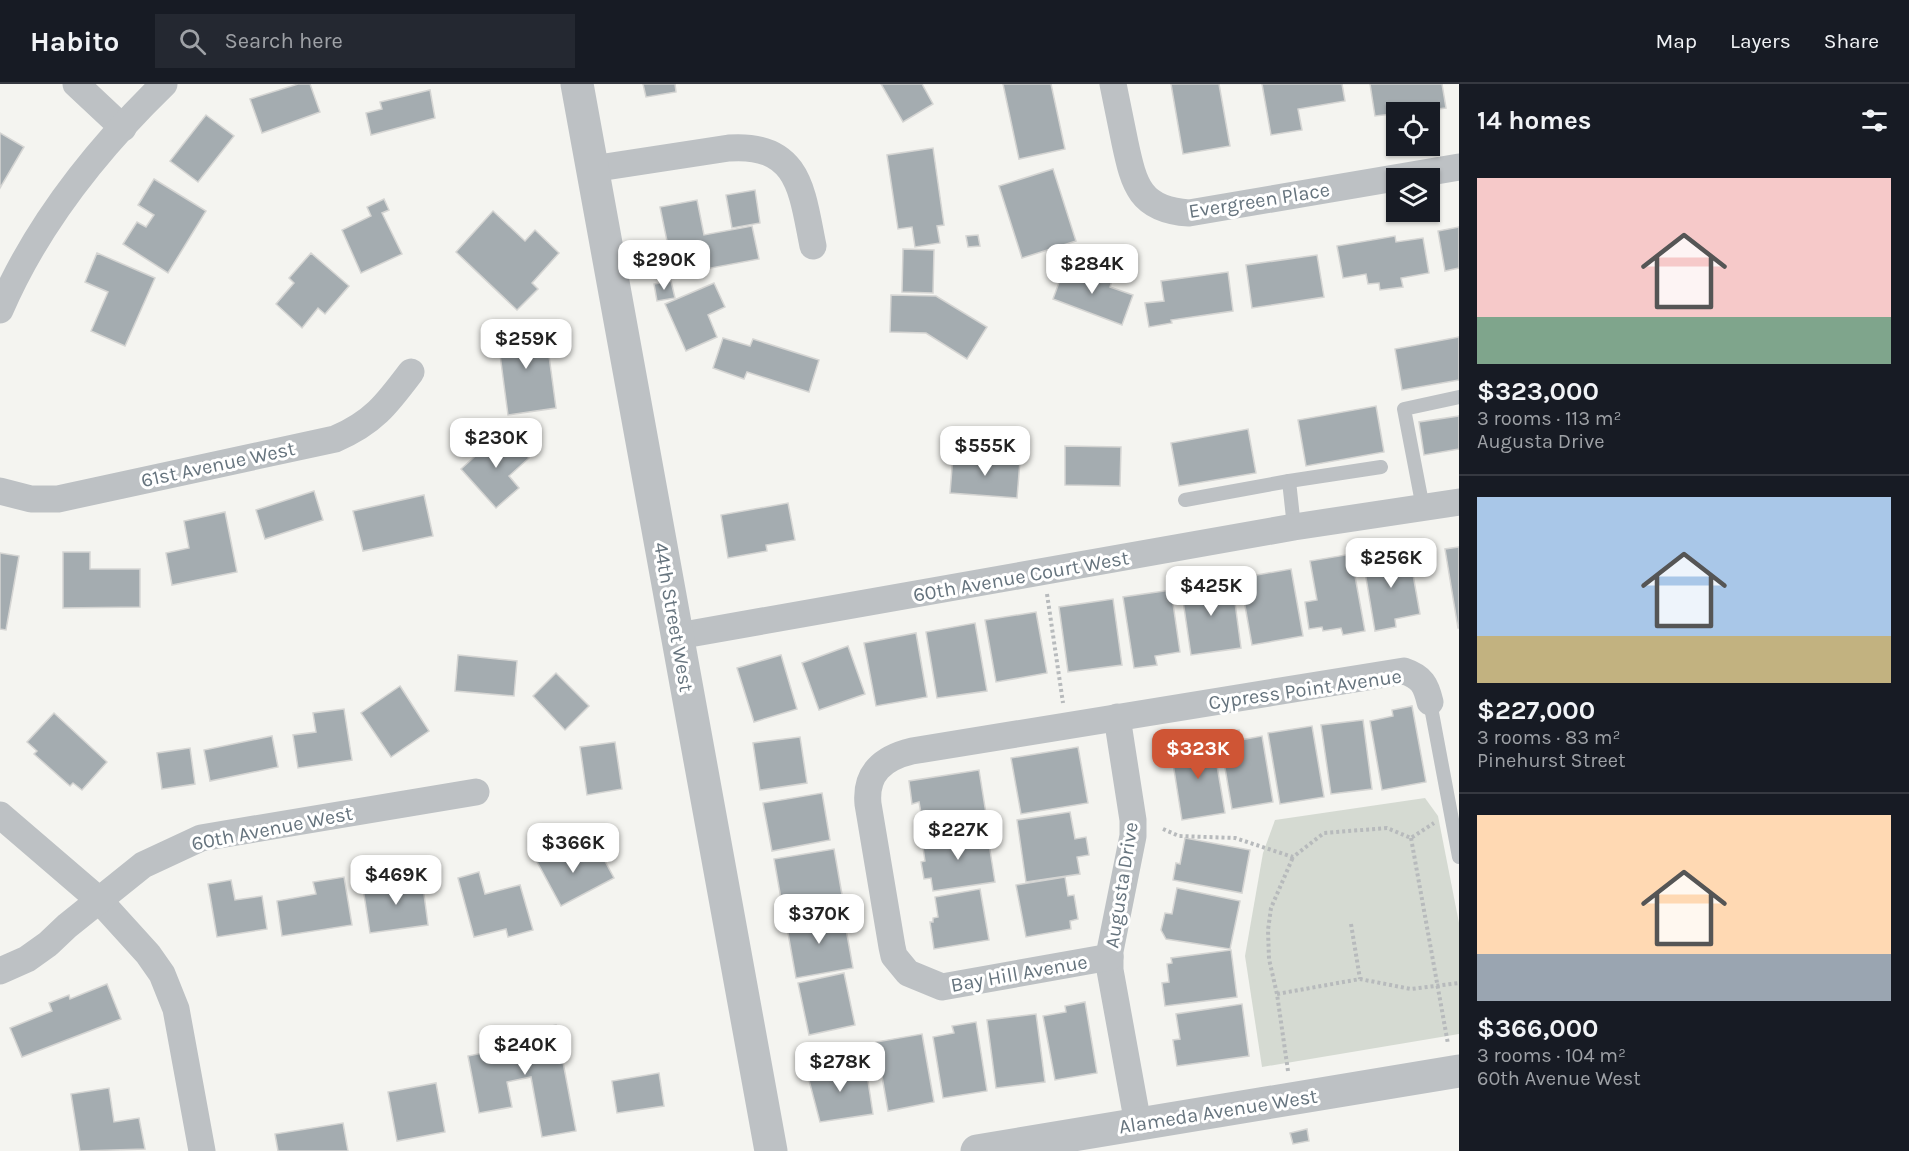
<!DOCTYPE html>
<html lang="en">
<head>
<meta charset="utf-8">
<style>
	:root { --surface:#171b24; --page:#242831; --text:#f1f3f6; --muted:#9ea1a6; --line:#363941; --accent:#cf5535 }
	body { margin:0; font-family:Karla,sans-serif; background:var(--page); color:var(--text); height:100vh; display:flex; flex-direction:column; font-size:22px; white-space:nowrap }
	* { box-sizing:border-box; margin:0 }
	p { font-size:20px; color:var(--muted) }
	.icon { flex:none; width:33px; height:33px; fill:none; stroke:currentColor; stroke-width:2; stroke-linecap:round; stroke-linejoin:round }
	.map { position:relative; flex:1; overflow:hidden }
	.panel { display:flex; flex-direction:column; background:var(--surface); width:450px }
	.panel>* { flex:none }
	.controls { position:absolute; left:1386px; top:18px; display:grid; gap:12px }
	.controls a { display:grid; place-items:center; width:54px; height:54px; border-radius:0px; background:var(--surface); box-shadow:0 2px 4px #0004; font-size:30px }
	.price { position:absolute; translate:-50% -51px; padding:0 14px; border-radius:12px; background:#fff; color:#222; font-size:20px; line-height:39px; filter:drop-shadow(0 2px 3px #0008) }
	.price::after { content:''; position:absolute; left:50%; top:36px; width:18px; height:14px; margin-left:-9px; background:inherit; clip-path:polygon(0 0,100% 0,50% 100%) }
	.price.on { background:var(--accent); color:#fff }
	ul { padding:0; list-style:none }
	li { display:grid; align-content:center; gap:12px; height:318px; padding:0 18px }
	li+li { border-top:2px solid var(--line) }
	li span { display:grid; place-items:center; height:186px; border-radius:0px; color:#555 }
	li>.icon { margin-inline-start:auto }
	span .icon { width:108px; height:108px; fill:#fffc; stroke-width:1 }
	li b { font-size:26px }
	h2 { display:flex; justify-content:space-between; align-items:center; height:72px; padding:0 18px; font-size:26px }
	header { display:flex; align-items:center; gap:36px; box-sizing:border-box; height:84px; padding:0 30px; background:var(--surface); border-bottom:2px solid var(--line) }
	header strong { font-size:28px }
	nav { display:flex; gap:33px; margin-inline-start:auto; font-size:21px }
	.search { width:420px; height:54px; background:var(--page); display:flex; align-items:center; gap:15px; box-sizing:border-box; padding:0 21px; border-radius:0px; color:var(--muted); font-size:22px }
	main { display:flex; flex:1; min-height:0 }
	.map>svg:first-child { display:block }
	.green { fill:#d5dad2 }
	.building { fill:#a4acb0; stroke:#d5d5d3; stroke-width:1.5 }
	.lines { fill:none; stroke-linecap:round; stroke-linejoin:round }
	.path { stroke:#b7babc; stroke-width:4; stroke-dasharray:3 3; stroke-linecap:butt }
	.service { stroke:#bdc1c4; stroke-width:14 }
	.minor { stroke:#bdc1c4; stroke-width:27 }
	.tertiary { stroke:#bdc1c4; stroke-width:33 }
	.labels { text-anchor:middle; stroke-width:6; stroke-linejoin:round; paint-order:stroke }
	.street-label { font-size:20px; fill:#66747e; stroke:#fff }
</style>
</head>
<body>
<header>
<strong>Habito</strong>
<div class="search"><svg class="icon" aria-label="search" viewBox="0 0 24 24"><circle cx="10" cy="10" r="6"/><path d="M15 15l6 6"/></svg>Search here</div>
<nav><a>Map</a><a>Layers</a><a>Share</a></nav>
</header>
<main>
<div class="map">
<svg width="1459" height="1067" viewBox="0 0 1459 1067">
	<rect width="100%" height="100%" fill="#f4f4f0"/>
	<path class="green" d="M 1425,714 L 1438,732 L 1459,839 L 1459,950 L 1262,983 L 1245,872 L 1263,769 L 1275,736 Z"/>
	<g class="building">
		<path d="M 298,0 L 310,0 L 320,28 L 262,49 L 250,15 Z"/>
		<path d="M 643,0 L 675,0 L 676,8 L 646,13 Z"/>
		<path d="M 881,0 L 922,0 L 933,20 L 903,38 Z"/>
		<path d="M 1003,0 L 1051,0 L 1065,65 L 1019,75 Z"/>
		<path d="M 1171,0 L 1219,0 L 1230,62 L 1183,70 Z"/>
		<path d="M 1262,0 L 1342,0 L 1345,17 L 1298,25 L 1302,46 L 1271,51 Z"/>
		<path d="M 1370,0 L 1442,0 L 1446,24 L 1375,32 Z"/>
		<path d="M 430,6 L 435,34 L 371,51 L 366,29 L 382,25 L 380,18 Z"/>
		<path d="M 206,31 L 234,52 L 198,98 L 170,77 Z"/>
		<path d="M 0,49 L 24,63 L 0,104 Z"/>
		<path d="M 933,64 L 944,141 L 937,142 L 940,159 L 915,163 L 912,143 L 898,145 L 887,71 Z"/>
		<path d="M 1053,85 L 1076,157 L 1022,174 L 999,102 Z"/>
		<path d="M 154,95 L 206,127 L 168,189 L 123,160 L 137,138 L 146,143 L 154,131 L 138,121 Z"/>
		<path d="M 755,106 L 760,139 L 732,144 L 726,111 Z"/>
		<path d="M 384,115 L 389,126 L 382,129 L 402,170 L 361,189 L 342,146 L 371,132 L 367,123 Z"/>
		<path d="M 697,116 L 704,151 L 752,142 L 759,175 L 674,191 L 660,123 Z"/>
		<path d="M 493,127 L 525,157 L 535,146 L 559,169 L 532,199 L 538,205 L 517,226 L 456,168 Z"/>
		<path d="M 1459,143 L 1459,184 L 1445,187 L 1438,147 Z"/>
		<path d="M 978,151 L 980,162 L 968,163 L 966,152 Z"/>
		<path d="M 1395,152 L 1396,158 L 1423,154 L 1429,189 L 1401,194 L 1403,203 L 1380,206 L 1379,199 L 1368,200 L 1366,190 L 1343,194 L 1337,162 Z"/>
		<path d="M 903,165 L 934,166 L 933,209 L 902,208 Z"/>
		<path d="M 97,169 L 155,194 L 125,262 L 91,247 L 108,208 L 85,198 Z"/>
		<path d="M 311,169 L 349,202 L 325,230 L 318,224 L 302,244 L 276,220 L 294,199 L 289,194 Z"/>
		<path d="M 1317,171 L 1324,213 L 1252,224 L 1246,181 Z"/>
		<path d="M 1066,179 L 1112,197 L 1110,203 L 1133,211 L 1122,241 L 1053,215 Z"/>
		<path d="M 1228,188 L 1233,227 L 1171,236 L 1172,239 L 1149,243 L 1145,219 L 1164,217 L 1161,197 Z"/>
		<path d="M 671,197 L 675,214 L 657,217 L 654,200 Z"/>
		<path d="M 714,199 L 725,223 L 708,231 L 717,253 L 686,267 L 665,220 Z"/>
		<path d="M 891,211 L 936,212 L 987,243 L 967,275 L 926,249 L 890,248 Z"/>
		<path d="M 545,242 L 556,324 L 508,331 L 497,248 Z"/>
		<path d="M 1459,253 L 1459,296 L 1402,306 L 1395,265 Z"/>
		<path d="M 723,254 L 750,262 L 753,255 L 819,276 L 809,308 L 747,288 L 744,295 L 713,284 Z"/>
		<path d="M 1376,322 L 1384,368 L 1306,382 L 1298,336 Z"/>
		<path d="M 1459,332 L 1459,365 L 1424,371 L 1419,338 Z"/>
		<path d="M 1248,345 L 1256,389 L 1179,402 L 1171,359 Z"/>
		<path d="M 504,346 L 529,374 L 509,392 L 519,404 L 496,424 L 461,385 Z"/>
		<path d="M 1065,362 L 1121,363 L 1120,402 L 1065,401 Z"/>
		<path d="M 953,371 L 1020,377 L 1017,414 L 950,409 Z"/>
		<path d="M 314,407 L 323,436 L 265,455 L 256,426 Z"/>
		<path d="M 424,411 L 433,452 L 363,467 L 353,427 Z"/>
		<path d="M 788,419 L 795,456 L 766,461 L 767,467 L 728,474 L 721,431 Z"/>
		<path d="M 225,428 L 237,488 L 172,501 L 166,469 L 189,464 L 184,437 Z"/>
		<path d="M 1459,463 L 1459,544 L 1458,544 L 1445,465 Z"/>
		<path d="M 63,468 L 90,468 L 90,485 L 140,485 L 140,523 L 63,524 Z"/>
		<path d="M 1409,468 L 1420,530 L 1395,535 L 1396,543 L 1375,547 L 1363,476 Z"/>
		<path d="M 0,469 L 19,472 L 6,546 L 0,545 Z"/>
		<path d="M 1351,470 L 1365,547 L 1343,551 L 1341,544 L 1323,547 L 1322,543 L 1309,545 L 1305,518 L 1317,516 L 1310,477 Z"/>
		<path d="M 1291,485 L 1303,552 L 1252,561 L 1240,494 Z"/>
		<path d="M 1232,496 L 1241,564 L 1191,571 L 1181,503 Z"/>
		<path d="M 1171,506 L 1180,568 L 1155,572 L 1157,581 L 1134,584 L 1123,513 Z"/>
		<path d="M 1113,515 L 1122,581 L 1068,588 L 1059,523 Z"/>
		<path d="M 1036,528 L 1047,589 L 996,598 L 985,536 Z"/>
		<path d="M 975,539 L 987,607 L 937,614 L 926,548 Z"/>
		<path d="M 916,549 L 927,613 L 876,622 L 864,559 Z"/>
		<path d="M 848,562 L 865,610 L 819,626 L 802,579 Z"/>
		<path d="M 458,571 L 517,577 L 514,612 L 455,607 Z"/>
		<path d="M 781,571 L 797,625 L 754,638 L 737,584 Z"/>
		<path d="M 556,589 L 589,622 L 565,646 L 533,612 Z"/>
		<path d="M 400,602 L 429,647 L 391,673 L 361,629 Z"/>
		<path d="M 1412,622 L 1426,698 L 1382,706 L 1370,637 L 1393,632 L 1392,626 Z"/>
		<path d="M 344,625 L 352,676 L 298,684 L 293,651 L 316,648 L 313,629 Z"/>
		<path d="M 54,629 L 107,678 L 82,706 L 73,699 L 70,702 L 34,670 L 37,667 L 27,658 Z"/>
		<path d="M 1363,636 L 1372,705 L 1331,710 L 1321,641 Z"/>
		<path d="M 1312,642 L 1324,713 L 1280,720 L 1268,649 Z"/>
		<path d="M 1239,646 L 1240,656 L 1262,652 L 1273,718 L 1232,725 L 1219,649 Z"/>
		<path d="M 272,652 L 278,683 L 210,697 L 204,666 Z"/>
		<path d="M 1212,652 L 1225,729 L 1182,736 L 1171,667 L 1195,663 L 1194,655 Z"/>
		<path d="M 800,653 L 807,699 L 760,706 L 753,659 Z"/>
		<path d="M 615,658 L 622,705 L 587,711 L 580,663 Z"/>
		<path d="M 1078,663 L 1088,719 L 1021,730 L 1011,674 Z"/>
		<path d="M 190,664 L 195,700 L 162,705 L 157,669 Z"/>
		<path d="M 979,686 L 987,736 L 924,746 L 919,718 L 912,720 L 909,697 Z"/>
		<path d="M 822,709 L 830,756 L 772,767 L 763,719 Z"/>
		<path d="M 1070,728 L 1075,755 L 1086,753 L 1089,771 L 1077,773 L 1080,790 L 1026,798 L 1017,736 Z"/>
		<path d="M 987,747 L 995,798 L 933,807 L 931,794 L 924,795 L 921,778 L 925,777 L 922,757 Z"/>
		<path d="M 1185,754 L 1250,766 L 1242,809 L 1173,796 L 1176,779 L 1180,780 Z"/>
		<path d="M 562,760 L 572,780 L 599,766 L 614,794 L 561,822 L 535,774 Z"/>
		<path d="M 834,765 L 844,822 L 784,832 L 774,775 Z"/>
		<path d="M 479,788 L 485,810 L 520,801 L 533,846 L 508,853 L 506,845 L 474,853 L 458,794 Z"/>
		<path d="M 344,793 L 352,841 L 282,852 L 277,817 L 316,810 L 313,798 Z"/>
		<path d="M 1065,793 L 1068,812 L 1074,811 L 1078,835 L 1070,837 L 1071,845 L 1026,853 L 1016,801 Z"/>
		<path d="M 422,795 L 428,841 L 370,849 L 363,804 Z"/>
		<path d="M 231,796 L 235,816 L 262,812 L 267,845 L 217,853 L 208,800 Z"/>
		<path d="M 1177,804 L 1240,817 L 1230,865 L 1166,855 L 1161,846 L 1165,829 L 1172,830 Z"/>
		<path d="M 980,805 L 989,856 L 934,865 L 930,838 L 933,838 L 933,834 L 938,833 L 935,813 Z"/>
		<path d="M 843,828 L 853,884 L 796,894 L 786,838 Z"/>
		<path d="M 1231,866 L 1237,913 L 1165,922 L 1162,899 L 1169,898 L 1167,880 L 1172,879 L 1171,874 Z"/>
		<path d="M 844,889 L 855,941 L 809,951 L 798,899 Z"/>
		<path d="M 107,900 L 121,935 L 22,973 L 10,944 L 52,927 L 49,919 L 69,911 L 70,915 Z"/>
		<path d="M 1085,918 L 1097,989 L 1055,996 L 1043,932 L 1066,928 L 1065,922 Z"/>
		<path d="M 1242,920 L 1249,972 L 1177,982 L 1173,956 L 1180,955 L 1176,930 Z"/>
		<path d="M 1036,930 L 1045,998 L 996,1004 L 987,936 Z"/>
		<path d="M 976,938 L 987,1007 L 943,1014 L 933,953 L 954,949 L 952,942 Z"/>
		<path d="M 556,941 L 576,1047 L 542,1053 L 531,993 L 507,998 L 512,1023 L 479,1029 L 468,972 L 488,968 L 486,954 Z"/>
		<path d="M 922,950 L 934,1018 L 888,1027 L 876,958 Z"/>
		<path d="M 829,983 L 831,988 L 866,984 L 873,1030 L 820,1038 L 806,985 Z"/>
		<path d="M 659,989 L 664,1022 L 617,1029 L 612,997 Z"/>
		<path d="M 436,999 L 445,1048 L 397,1057 L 388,1008 Z"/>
		<path d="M 109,1004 L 114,1038 L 139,1034 L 145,1065 L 80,1067 L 71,1010 Z"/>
		<path d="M 343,1039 L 348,1067 L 278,1067 L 275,1050 Z"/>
		<path d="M 1307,1045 L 1309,1057 L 1293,1060 L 1290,1049 Z"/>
	</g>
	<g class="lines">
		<g class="path">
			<path d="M 1047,510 L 1063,619"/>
			<path d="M 1163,745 L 1179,752 L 1235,754 L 1293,773 L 1324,749 L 1387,744 L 1411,754 L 1434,739"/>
			<path d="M 1411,754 L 1448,960"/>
			<path d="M 1351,840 L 1360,895"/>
			<path d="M 1277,910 L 1360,895 L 1411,905 L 1459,899"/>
			<path d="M 1288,987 L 1277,910 L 1269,875 L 1268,846 L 1271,824 L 1293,773"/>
		</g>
		<g class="service">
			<path d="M 1185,416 L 1289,397"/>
			<path d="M 1423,424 L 1404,325 L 1459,313"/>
			<path d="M 1294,443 L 1289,397 L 1381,383"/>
			<path d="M 1430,618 L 1459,773"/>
		</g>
		<g class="minor">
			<path d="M 76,0 L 123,44"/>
			<path d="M 1113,0 C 1117,20 1121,39 1125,59 C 1134,101 1140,126 1189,129 L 1459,83"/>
			<path d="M 592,85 L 729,64 C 800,59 802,108 813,162"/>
			<path d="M 0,226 C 37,140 97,65 164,0"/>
			<path d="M 0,407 L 31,415 L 58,415 L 335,355 C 373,339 387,320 411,288"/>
			<path d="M 678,552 L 1294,443 L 1459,418"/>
			<path d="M 1117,633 L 1133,736 L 1133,752 L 1110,867 L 1110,886 L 1138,1040"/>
			<path d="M 0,731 L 99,816 L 148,870 L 162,890 L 176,925 L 202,1067"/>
			<path d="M 1110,873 L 942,903 L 908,889 L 894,872 L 892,863 L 868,720 C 865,689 883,674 912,667 L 1404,587 C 1422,593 1426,601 1430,618"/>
			<path d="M 0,887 L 27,875 L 48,860 L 67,842 L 143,781 L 201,754 L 476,708"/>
		</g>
		<g class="tertiary">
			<path d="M 577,0 L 771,1067"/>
			<path d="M 977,1067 L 1459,987"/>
		</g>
	</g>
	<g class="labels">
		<g class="street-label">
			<text transform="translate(1259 116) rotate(-9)" y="7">Evergreen Place</text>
			<text transform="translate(218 380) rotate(-12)" y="7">61st Avenue West</text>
			<text transform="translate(1021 492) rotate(-10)" y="7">60th Avenue Court West</text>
			<text transform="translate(674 533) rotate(80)" y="7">44th Street West</text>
			<text transform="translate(1305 605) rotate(-8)" y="7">Cypress Point Avenue</text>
			<text transform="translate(272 744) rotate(-11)" y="7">60th Avenue West</text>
			<text transform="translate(1121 801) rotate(-81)" y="7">Augusta Drive</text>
			<text transform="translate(1019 889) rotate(-10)" y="7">Bay Hill Avenue</text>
			<text transform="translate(1218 1027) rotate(-9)" y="7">Alameda Avenue West</text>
		</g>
	</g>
</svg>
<div class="controls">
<a><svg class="icon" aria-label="locate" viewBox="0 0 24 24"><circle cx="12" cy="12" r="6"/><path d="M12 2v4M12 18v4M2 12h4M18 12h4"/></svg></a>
<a><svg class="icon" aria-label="layers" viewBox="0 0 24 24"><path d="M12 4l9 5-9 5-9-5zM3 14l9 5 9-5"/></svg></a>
</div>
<b class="price" style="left:664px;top:207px">$290K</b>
<b class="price" style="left:1092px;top:211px">$284K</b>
<b class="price" style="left:526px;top:286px">$259K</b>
<b class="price" style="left:496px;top:385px">$230K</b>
<b class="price" style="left:985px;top:393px">$555K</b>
<b class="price" style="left:1391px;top:505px">$256K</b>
<b class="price" style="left:1211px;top:533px">$425K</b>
<b class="price on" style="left:1198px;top:696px">$323K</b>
<b class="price" style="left:958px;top:777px">$227K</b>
<b class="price" style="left:573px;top:790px">$366K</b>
<b class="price" style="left:396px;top:822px">$469K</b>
<b class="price" style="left:819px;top:861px">$370K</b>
<b class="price" style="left:525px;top:992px">$240K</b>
<b class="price" style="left:840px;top:1009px">$278K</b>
</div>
<section class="panel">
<h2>14 homes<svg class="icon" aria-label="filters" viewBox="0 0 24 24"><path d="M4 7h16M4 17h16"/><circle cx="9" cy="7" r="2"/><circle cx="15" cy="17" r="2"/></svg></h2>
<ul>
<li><span style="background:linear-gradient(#f6c9c9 75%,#7fa58c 0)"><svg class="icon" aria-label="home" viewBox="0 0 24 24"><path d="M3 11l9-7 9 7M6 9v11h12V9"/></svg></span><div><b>$323,000</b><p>3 rooms · 113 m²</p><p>Augusta Drive</p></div></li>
<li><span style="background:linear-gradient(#a9c7e8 75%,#c2b280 0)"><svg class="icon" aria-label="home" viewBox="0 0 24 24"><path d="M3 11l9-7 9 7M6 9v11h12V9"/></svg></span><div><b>$227,000</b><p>3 rooms · 83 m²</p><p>Pinehurst Street</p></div></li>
<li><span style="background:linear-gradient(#ffd9b3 75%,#9aa5b1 0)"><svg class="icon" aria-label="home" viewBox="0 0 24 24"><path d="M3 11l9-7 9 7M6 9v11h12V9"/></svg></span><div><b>$366,000</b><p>3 rooms · 104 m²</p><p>60th Avenue West</p></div></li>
</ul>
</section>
</main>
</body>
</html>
